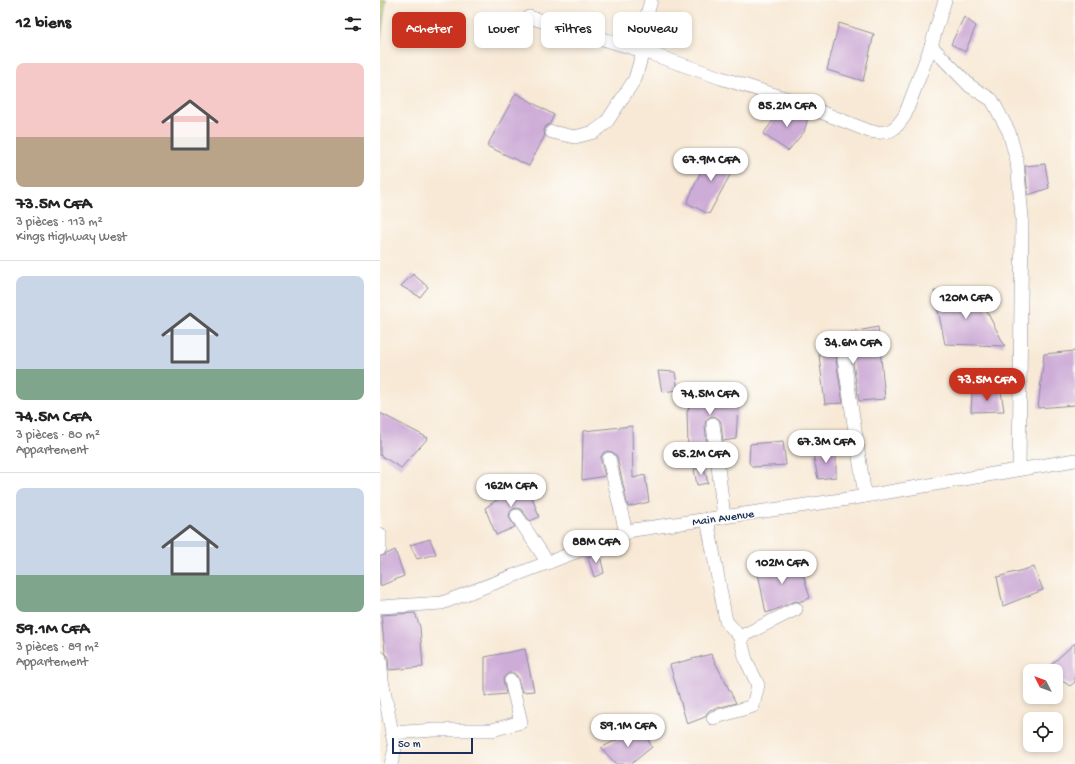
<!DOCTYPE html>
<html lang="fr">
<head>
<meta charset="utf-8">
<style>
	:root { --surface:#fff; --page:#f2f2f2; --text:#222; --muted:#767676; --line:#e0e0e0; --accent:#c8321e }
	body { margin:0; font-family:"Gochi Hand",sans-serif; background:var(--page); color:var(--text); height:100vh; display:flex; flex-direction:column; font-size:15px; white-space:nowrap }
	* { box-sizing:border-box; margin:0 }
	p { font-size:13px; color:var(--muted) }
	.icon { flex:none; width:22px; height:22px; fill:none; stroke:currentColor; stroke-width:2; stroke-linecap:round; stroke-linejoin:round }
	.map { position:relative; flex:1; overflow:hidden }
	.details { display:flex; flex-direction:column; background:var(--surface); width:380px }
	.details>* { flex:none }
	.top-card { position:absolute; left:12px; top:12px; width:380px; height:36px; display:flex; gap:8px }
	.needle { width:26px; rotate:312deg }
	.tools { position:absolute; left:643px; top:664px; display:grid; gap:8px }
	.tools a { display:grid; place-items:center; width:40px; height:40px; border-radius:8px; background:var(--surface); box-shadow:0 2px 6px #0003; font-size:20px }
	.scale { position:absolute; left:12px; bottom:10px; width:81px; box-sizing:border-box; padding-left:4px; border:2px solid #1b2f5e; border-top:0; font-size:11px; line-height:14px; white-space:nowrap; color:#1b2f5e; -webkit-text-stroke:3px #fdfcf7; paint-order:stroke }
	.price { position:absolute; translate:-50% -34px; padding:0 9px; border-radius:14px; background:#fff; color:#222; font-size:13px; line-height:26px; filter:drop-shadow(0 1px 2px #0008) }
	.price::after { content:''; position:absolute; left:50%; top:24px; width:12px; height:9px; margin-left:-6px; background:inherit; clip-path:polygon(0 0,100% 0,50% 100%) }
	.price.active { background:var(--accent); color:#fff }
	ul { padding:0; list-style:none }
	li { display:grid; align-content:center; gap:8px; height:212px; padding:0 16px }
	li+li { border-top:1px solid var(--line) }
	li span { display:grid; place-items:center; height:124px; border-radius:8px; color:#555 }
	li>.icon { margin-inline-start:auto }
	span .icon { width:72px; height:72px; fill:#fffc; stroke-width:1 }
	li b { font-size:17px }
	h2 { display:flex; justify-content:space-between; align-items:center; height:48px; padding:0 16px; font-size:17px }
	.tag { padding:0 14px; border-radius:8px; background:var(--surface); box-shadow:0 2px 6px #0003; font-size:14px; line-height:36px }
	.tag.active { background:var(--accent); color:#fff }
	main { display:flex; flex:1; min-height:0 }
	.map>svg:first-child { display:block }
	.green { fill:#b6c76a; stroke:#687b64 }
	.building { fill:#cdacd7 }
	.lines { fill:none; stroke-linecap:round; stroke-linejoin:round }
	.minor-casing { stroke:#8a8c9a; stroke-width:14 }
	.minor { stroke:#fff; stroke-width:13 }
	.labels { text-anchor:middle; stroke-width:3; stroke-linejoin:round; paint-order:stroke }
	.street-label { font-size:12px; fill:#1b2f5e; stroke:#fdfcf7 }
</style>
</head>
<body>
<main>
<section class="details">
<h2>12 biens<svg class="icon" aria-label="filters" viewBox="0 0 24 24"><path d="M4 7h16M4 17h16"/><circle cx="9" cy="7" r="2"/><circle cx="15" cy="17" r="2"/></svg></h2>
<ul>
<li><span style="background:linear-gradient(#f6c9c9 60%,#b9a48a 0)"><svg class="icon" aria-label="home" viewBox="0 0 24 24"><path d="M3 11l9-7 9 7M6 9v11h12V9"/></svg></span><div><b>73.5M CFA</b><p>3 pièces · 113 m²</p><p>Kings Highway West</p></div></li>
<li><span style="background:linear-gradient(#c9d6e8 75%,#7fa58c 0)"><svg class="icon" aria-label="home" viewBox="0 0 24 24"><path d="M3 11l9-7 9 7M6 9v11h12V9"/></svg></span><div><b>74.5M CFA</b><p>3 pièces · 80 m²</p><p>Appartement</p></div></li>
<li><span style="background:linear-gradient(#c9d6e8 70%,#7fa58c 0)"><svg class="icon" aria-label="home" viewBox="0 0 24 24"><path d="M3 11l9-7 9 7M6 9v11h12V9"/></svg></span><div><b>59.1M CFA</b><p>3 pièces · 89 m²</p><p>Appartement</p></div></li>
</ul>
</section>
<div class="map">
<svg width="695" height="764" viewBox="0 0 695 764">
	<rect width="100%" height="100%" fill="#fdfcf7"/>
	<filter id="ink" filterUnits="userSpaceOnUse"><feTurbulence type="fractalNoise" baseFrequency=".025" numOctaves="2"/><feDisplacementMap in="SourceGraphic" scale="8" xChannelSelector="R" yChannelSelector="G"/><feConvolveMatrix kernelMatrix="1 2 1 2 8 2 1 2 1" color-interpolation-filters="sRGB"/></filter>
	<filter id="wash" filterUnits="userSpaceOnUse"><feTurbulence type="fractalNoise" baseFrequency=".012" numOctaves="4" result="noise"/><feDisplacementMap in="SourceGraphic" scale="16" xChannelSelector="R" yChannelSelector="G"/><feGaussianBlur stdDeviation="0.9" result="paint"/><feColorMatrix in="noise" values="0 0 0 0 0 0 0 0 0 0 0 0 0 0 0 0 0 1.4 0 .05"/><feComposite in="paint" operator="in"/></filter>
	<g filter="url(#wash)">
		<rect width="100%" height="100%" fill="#f8e9d6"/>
		<path class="green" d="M 0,0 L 6,0 L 0,44 Z"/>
		<g id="blocks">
			<g class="building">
				<path d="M 584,17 L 596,26 L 585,52 L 571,44 Z"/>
				<path d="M 459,23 L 494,34 L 483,81 L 447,70 Z"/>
				<path d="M 136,93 L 174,115 L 170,124 L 166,126 L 164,130 L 165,135 L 149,166 L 107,146 Z"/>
				<path d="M 404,106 L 428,118 L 424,132 L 408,151 L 383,134 Z"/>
				<path d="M 330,150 L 356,164 L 329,214 L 307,203 Z"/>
				<path d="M 665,164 L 669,188 L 648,195 L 645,166 Z"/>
				<path d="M 33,274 L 48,287 L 40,297 L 21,286 Z"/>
				<path d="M 554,291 L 598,295 L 625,346 L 565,344 Z"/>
				<path d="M 498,327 L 505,399 L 479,401 L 472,357 L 470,354 L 467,352 L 463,351 L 459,353 L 457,356 L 456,360 L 463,403 L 445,404 L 437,339 Z"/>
				<path d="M 695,351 L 695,405 L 658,408 L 664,354 Z"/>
				<path d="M 278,371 L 295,372 L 298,390 L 282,392 Z"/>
				<path d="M 334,384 L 348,402 L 358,406 L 356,439 L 343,441 L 341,423 L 340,420 L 336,417 L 332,416 L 328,418 L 326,421 L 325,425 L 327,444 L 308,447 L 307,412 L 316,391 Z"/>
				<path d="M 621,391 L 624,411 L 591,412 L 592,393 Z"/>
				<path d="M 0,413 L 48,438 L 21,468 L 0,455 Z"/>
				<path d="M 252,426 L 253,478 L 265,475 L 269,502 L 248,507 L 237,457 L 235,454 L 232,452 L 227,451 L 223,453 L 221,457 L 221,461 L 225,476 L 202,480 L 203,431 Z"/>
				<path d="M 403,441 L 406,465 L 373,467 L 369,463 L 370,444 Z"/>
				<path d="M 456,451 L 456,477 L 438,479 L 433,453 Z"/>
				<path d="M 324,468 L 328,483 L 317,485 L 314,469 Z"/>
				<path d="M 146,480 L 159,517 L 150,521 L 141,509 L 137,508 L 133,509 L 130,512 L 129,517 L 135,527 L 116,535 L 105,508 Z"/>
				<path d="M 50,539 L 56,554 L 37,559 L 30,545 Z"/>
				<path d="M 15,550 L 24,576 L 0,586 L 0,557 Z"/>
				<path d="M 219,551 L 224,573 L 214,577 L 208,557 Z"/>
				<path d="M 419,560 L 430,598 L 419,602 L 416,601 L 412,602 L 397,609 L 386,613 L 377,568 Z"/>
				<path d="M 654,567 L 663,590 L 623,606 L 617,577 Z"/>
				<path d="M 35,613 L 40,627 L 43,667 L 9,670 L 8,657 L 5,652 L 1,615 Z"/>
				<path d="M 695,643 L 695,682 L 690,686 L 676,677 L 676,671 L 664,671 Z"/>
				<path d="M 145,649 L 154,691 L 142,692 L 137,676 L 134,673 L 129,673 L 125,676 L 123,679 L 126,694 L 105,696 L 105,657 Z"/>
				<path d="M 331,654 L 356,703 L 330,710 L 327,713 L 325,717 L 307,724 L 290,665 Z"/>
				<path d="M 261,727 L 272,747 L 251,764 L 236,764 L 221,748 Z"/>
			</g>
		</g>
	</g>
	<g filter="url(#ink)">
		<use href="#blocks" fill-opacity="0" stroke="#8a8c9a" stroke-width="1"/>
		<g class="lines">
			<g class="minor-casing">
				<g id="minor">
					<path d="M 565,0 L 551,46 L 590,86 L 612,100 L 629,132 L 637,161 L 642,218 L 639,469"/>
					<path d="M 149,17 L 263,51 L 341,78 L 408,99 L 489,131 C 508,135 515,131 525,115 L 551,46"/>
					<path d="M 172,132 L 195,137 L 214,132 L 226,123 L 255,79 L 263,51 L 267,15 L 271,0"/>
					<path d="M 464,359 L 485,496"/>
					<path d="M 333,424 L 344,517"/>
					<path d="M 229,459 L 246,533"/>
					<path d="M 137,516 L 168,563"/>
					<path d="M 327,519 L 346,621 L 360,637 L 366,660 L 378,685 L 373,706 L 333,718"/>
					<path d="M 0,534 L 0,549"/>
					<path d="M 0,607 L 62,603 L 253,530 L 468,499 L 695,460"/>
					<path d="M 360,637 L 416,609"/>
					<path d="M 0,658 L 2,680 L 15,749 L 11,764"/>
					<path d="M 12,733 L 54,730 L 112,730 L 141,722 L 131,681"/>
				</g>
			</g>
			<use href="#minor" class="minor"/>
		</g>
	</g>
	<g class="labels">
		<g class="street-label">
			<text transform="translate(343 517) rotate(-8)" y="4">Main Avenue</text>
		</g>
	</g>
</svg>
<div class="tools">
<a><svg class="needle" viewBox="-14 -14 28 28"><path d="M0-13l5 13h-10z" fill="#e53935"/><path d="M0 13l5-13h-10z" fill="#767676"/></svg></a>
<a><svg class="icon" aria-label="locate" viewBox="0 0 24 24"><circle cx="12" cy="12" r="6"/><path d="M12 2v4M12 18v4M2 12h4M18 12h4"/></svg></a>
</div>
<div class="scale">50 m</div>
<b class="price" style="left:407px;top:128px">85.2M CFA</b>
<b class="price" style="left:331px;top:182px">67.9M CFA</b>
<b class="price" style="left:586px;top:320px">120M CFA</b>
<b class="price" style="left:473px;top:365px">34.6M CFA</b>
<b class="price active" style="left:607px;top:402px">73.5M CFA</b>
<b class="price" style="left:330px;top:416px">74.5M CFA</b>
<b class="price" style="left:446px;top:464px">67.3M CFA</b>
<b class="price" style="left:321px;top:476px">65.2M CFA</b>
<b class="price" style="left:131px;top:508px">162M CFA</b>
<b class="price" style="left:216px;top:564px">88M CFA</b>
<b class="price" style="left:402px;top:585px">102M CFA</b>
<b class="price" style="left:248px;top:748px">59.1M CFA</b>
<div class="top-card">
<a class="tag active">Acheter</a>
<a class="tag">Louer</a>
<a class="tag">Filtres</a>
<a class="tag">Nouveau</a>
</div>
</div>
</main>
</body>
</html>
